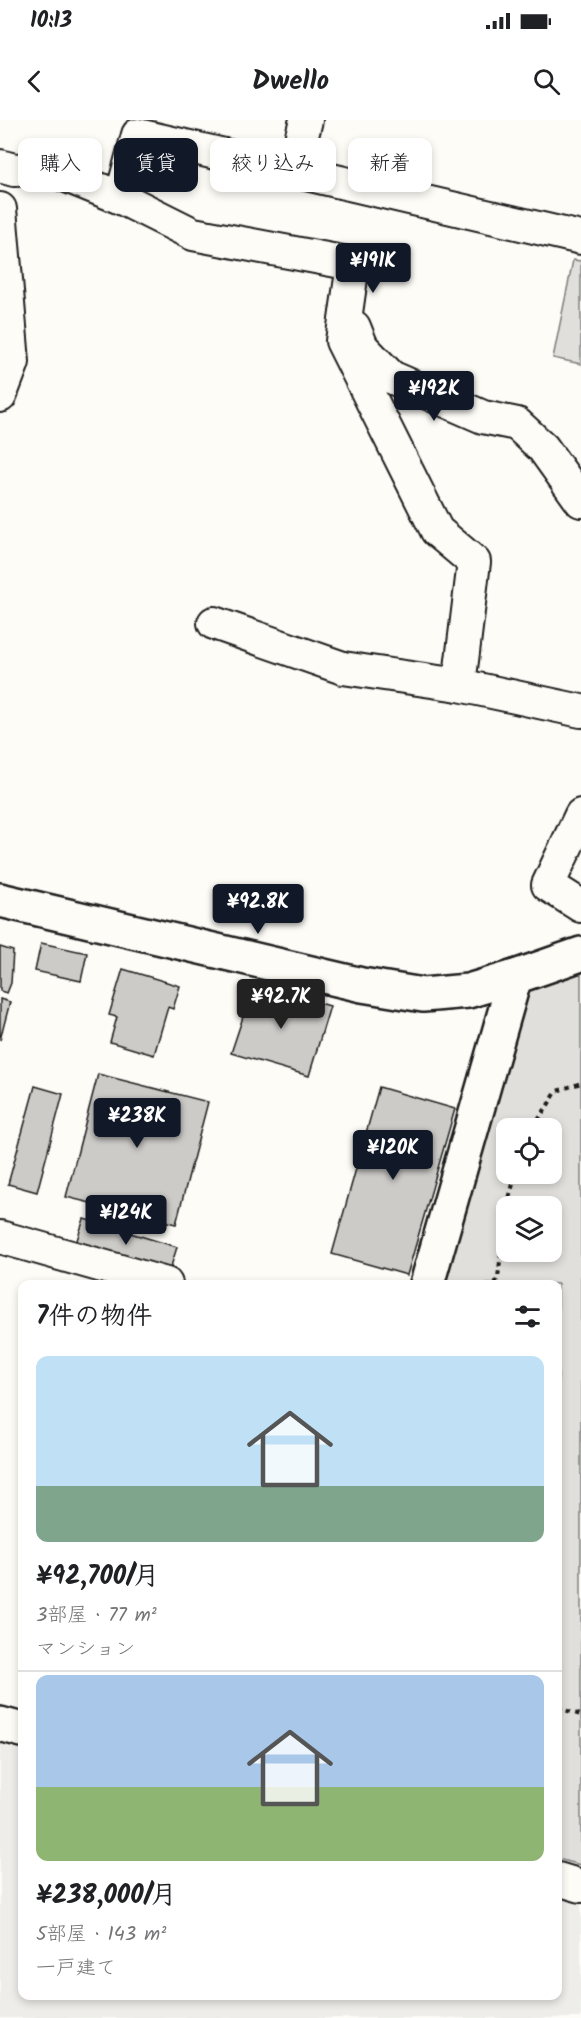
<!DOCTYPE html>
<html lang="ja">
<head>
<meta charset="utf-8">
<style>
	:root { --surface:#fff; --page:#f2f2f2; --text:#202124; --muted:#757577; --line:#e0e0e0; --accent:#111827 }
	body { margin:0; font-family:Kalam,"Klee One",sans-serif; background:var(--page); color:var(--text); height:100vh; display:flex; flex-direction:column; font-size:22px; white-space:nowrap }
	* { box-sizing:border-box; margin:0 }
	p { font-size:20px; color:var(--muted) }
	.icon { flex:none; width:33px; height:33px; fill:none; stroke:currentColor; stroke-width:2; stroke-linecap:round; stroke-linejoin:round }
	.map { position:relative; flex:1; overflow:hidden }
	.drawer { position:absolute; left:18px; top:1160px; width:544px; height:720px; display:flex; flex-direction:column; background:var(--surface); border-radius:12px; box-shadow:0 3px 9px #0003 }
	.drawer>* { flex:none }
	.top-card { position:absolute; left:18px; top:18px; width:546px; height:54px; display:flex; gap:12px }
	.buttons { position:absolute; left:496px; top:998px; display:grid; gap:12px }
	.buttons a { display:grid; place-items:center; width:66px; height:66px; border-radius:12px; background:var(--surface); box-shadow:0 3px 9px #0003; font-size:30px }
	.price { position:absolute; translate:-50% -51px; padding:0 14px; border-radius:6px; background:var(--accent); color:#fff; font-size:20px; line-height:39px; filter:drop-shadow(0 2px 3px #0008) }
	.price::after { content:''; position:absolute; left:50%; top:36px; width:18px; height:14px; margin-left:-9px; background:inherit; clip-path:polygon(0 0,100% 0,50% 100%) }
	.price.selected { background:#222; color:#fff }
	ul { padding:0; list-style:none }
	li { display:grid; align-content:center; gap:12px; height:318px; padding:0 18px }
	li+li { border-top:2px solid var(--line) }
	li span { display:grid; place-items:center; height:186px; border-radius:12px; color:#555 }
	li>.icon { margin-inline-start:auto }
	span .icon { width:108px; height:108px; fill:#fffc; stroke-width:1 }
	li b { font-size:26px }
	h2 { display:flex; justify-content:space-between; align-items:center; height:72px; padding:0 18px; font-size:26px }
	.chip { padding:0 21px; border-radius:12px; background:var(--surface); box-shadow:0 3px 9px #0003; font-size:21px; line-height:54px }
	.chip.selected { background:var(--accent); color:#fff }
	.status { display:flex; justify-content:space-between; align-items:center; height:42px; padding:0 30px; background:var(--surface); direction:ltr }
	.status svg { height:16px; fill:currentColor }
	header { display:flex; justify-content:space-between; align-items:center; height:78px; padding:0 18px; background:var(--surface); font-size:27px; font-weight:700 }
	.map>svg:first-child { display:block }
	.built { fill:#eeede9 }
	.green { fill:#e0dfdb; stroke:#7e7e7c; stroke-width:1.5; fill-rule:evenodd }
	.building { fill:#cccbc8; stroke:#1c1c1c; stroke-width:1.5 }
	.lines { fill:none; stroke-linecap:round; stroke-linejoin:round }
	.street-casing { stroke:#1c1c1c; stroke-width:36 }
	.secondary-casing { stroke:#1c1c1c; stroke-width:38 }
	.path { stroke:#1c1c1c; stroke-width:4; stroke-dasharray:4.5 4.5; stroke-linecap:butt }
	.street { stroke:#fdfcf7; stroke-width:32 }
	.secondary { stroke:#fdfcf7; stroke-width:33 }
</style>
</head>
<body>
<div class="status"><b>10:13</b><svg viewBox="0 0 49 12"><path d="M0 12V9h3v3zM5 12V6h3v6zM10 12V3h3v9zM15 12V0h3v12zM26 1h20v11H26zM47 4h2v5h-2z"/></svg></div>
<header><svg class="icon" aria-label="back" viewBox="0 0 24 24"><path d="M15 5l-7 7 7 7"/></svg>Dwello<svg class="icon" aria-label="search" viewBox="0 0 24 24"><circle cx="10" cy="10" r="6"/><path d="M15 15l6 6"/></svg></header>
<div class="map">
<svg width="581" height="1898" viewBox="0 0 581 1898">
	<rect width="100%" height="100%" fill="#fdfcf7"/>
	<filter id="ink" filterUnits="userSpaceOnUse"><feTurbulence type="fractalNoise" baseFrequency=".0167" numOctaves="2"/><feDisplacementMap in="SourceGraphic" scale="12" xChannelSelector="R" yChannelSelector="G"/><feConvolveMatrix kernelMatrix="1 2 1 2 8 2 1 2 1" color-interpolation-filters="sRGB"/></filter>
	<g filter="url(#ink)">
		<path class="built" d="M 0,1617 L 22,1624 L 22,1875 L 558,1875 L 558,1776 L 581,1783 L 581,1898 L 0,1898 Z"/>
		<g class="green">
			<path d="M 573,140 L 581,141 L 581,244 L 553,238 Z"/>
			<path d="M 581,853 L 581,1745 L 558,1739 L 558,1164 L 444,1164 L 528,870 ZM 507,1008 L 552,1008 L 552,1053 L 507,1053 ZM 507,1086 L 552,1086 L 552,1131 L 507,1131 Z"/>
		</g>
		<g class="building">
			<path d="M 41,823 L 87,833 L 81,861 L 35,851 Z"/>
			<path d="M 0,827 L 13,831 L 11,863 L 7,873 L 0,871 Z"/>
			<path d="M 123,849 L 180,866 L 173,889 L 168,887 L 154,935 L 110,922 L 117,897 L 109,895 Z"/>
			<path d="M 254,864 L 330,886 L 309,956 L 231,933 Z"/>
			<path d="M 0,879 L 10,882 L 0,920 Z"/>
			<path d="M 98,954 L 208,982 L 176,1104 L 66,1077 Z"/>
			<path d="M 35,966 L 63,974 L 37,1072 L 8,1064 Z"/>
			<path d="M 379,967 L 455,989 L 407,1155 L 332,1134 Z"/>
			<path d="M 84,1099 L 177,1127 L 169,1153 L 75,1126 Z"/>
		</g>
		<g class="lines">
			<g class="street-casing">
				<g id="street">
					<path d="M 306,0 L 293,51 L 581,118"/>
					<path d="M 0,46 L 14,50 L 47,48 L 121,78 L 193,114 L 353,144 L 342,221 L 437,411 L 474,442 L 459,565"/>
					<path d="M 121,78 L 138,15 L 293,51"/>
					<path d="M 0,89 L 13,242 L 0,276"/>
					<path d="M 354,207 L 362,227 L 391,257 L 483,297 L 517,304 L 543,328 L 581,381"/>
					<path d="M 214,503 L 343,548 L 459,565 L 581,591"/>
					<path d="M 581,695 L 548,765 L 581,786"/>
					<path d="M 0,1117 L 166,1164"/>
					<path d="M 558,1759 L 581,1766"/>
				</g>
			</g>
			<g class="secondary-casing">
				<g id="secondary">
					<path d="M 0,780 L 362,865 L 423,875 L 468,871 L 515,857"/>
					<path d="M 427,1164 L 515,857 L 581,834"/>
					<path d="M 0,1604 L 22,1610"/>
				</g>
			</g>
			<g class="path">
				<path d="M 533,1008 L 557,971 L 581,963"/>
				<path d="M 507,1086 L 516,1053"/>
				<path d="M 495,1164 L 498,1157 L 507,1087"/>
				<path d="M 558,1588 L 581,1595"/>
			</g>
			<use href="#street" class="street"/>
			<use href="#secondary" class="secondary"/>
		</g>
	</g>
</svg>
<div class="buttons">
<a><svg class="icon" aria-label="locate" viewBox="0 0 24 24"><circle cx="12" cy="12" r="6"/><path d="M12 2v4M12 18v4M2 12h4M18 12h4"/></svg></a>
<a><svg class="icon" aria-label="layers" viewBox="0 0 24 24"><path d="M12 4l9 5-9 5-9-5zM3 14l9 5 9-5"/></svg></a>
</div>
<b class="price" style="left:373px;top:174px">¥191K</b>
<b class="price" style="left:434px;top:302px">¥192K</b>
<b class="price" style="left:258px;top:815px">¥92.8K</b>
<b class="price selected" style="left:281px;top:910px">¥92.7K</b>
<b class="price" style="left:137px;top:1029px">¥238K</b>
<b class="price" style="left:393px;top:1061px">¥120K</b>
<b class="price" style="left:126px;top:1126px">¥124K</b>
<div class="top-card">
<a class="chip">購入</a>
<a class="chip selected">賃貸</a>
<a class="chip">絞り込み</a>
<a class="chip">新着</a>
</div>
<section class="drawer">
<h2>7件の物件<svg class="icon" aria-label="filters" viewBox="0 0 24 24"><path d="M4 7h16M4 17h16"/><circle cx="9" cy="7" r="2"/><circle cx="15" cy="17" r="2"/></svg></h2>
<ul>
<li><span style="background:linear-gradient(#bfe0f5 70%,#7fa58c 0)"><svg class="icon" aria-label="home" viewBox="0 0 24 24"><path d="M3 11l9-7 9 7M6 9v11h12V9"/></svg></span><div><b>¥92,700/月</b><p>3部屋 · 77 m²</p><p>マンション</p></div></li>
<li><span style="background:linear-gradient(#a9c7e8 60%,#8fb573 0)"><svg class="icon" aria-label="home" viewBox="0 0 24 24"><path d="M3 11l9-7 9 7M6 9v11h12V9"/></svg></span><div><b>¥238,000/月</b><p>5部屋 · 143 m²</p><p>一戸建て</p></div></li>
</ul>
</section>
</div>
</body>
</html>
